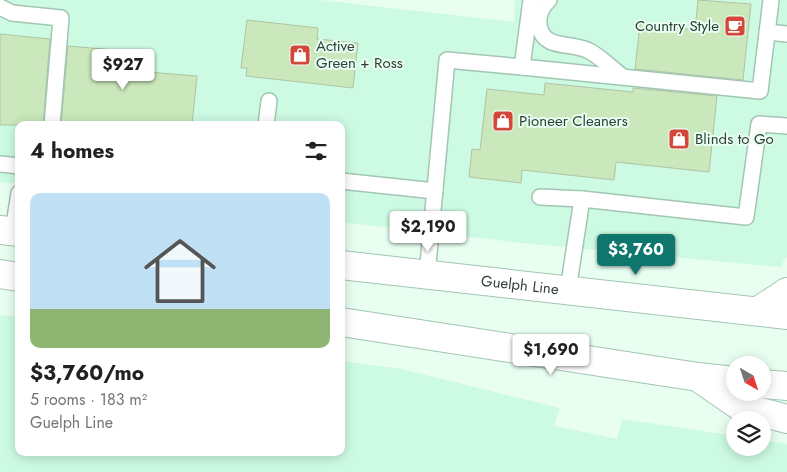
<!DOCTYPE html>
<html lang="en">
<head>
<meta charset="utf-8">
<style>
	:root { --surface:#fff; --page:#f6f6f6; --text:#202124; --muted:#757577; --line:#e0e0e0; --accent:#0f766e }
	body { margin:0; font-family:Jost,sans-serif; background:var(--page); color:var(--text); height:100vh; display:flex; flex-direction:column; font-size:19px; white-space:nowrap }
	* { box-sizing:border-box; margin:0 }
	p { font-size:16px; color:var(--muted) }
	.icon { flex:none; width:28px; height:28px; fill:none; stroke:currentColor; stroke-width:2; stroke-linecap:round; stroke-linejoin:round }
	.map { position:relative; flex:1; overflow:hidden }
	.drawer { position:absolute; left:15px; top:121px; width:330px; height:335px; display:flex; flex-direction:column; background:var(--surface); border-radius:10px; box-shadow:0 2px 12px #0003 }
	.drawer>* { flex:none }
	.needle { width:32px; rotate:141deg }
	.buttons { position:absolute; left:726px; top:356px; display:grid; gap:10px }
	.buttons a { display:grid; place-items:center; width:45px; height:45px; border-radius:50%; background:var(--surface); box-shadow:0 2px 12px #0003; font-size:25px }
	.price { position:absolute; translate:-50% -42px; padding:0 11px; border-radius:5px; background:#fff; color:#222; font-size:16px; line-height:32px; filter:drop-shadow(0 1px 2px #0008) }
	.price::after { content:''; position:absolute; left:50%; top:30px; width:15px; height:11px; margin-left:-8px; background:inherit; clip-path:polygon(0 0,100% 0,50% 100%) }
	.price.current { background:var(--accent); color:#fff }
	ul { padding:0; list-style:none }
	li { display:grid; align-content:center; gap:10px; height:265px; padding:0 15px }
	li+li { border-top:1px solid var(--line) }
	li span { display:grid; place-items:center; height:155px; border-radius:10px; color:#555 }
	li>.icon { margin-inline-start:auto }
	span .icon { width:90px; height:90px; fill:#fffc; stroke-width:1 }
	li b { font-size:21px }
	h2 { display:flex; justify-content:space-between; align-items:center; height:60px; padding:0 15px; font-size:21px }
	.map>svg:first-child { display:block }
	.built { fill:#ccfae2 }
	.building { fill:#cae8bb; stroke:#afc4a5 }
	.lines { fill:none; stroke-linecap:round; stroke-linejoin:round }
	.lane-casing { stroke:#a2c6b3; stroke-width:18 }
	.secondary-casing { stroke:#a2c6b3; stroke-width:30 }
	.lane { stroke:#fff; stroke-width:15 }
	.secondary { stroke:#fff; stroke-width:28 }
	.labels { text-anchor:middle; stroke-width:4; stroke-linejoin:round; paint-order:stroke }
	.poi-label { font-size:15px; fill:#2f3f37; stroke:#e7fef1; text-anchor:start }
	.street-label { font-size:15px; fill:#2f3f37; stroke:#e7fef1 }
</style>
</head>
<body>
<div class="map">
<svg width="787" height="472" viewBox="0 0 787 472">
	<rect width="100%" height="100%" fill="#e7fef1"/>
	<g class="built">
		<path d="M 0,0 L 320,0 L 514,22 L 515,0 L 787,0 L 787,256 L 780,267 L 522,243 L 341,222 L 341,125 L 19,125 L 19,184 L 0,182 Z"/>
		<path d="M 0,315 L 19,317 L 19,452 L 341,452 L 341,361 L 401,369 L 560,408 L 554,426 L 617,439 L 622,419 L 735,436 L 735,448 L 762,448 L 763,440 L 787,444 L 787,472 L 0,472 Z"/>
	</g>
	<g class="building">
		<path d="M 698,0 L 751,4 L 743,80 L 635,69 L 640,24 L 695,30 Z"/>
		<path d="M 247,20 L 318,28 L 317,39 L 358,43 L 353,88 L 246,76 L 247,68 L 241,68 Z"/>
		<path d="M 0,34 L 50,39 L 43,125 L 0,125 Z"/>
		<path d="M 68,46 L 138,52 L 136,71 L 197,76 L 192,125 L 61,125 Z"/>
		<path d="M 545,83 L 633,92 L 633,88 L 717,96 L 709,172 L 616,162 L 614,180 L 522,170 L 521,183 L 469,177 L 472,149 L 480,150 L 487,89 L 544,95 Z"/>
	</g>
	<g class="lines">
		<g class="lane-casing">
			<g id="lane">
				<path d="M 531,0 L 522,67 L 760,91 L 771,0"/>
				<path d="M 549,0 C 542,7 538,14 539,25 C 543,50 569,42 587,50 C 599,55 611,68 622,76"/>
				<path d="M 0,7 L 12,13 L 61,18 L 52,125"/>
				<path d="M 767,32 L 787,34"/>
				<path d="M 266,125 L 269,101"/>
				<path d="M 0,164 L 19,166"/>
				<path d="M 341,181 L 435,191"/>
				<path d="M 540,197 L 582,199"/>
				<path d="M 13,231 L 19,193"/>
				<path d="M 427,275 L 447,60 L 522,67"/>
				<path d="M 568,290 L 582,199 L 746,217 L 759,124 L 787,126"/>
			</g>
		</g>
		<g class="secondary-casing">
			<g id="secondary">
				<path d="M 0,230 L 19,232"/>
				<path id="s1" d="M 341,265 L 787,315"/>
				<path d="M 0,274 L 19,277"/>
				<path d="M 758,311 L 787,292"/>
				<path d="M 341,322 L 698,377 L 735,381"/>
				<path d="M 699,378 L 741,407 L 787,419"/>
				<path d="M 762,384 L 787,386"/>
			</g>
		</g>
		<use href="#lane" class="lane"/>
		<use href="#secondary" class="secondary"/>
	</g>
	<defs>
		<g id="cafe-square" transform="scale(1.125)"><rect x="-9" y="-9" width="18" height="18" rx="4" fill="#d4463a" stroke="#e7fef1"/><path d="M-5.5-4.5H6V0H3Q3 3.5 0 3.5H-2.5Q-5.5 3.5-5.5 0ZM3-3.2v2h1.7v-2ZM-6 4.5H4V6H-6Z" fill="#fff"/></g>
		<g id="shop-square" transform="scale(1.125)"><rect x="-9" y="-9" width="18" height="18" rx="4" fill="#d4463a" stroke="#e7fef1"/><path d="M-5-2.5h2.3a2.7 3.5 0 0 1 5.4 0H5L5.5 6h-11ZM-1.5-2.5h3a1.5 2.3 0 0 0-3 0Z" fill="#fff"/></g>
	</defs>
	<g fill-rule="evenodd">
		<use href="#cafe-square" x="735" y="26"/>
		<use href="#shop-square" x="300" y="55"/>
		<use href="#shop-square" x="503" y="121"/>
		<use href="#shop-square" x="679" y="139"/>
	</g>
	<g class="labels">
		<g class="poi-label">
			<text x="719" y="31" text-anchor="end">Country Style</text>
			<text x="316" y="51">Active<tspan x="316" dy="17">Green + Ross</tspan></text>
			<text x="519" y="126">Pioneer Cleaners</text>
			<text x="695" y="144">Blinds to Go</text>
		</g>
		<g class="street-label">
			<text dy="5" stroke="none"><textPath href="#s1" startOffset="180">Guelph Line</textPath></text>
		</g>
	</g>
</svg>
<div class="buttons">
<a><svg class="needle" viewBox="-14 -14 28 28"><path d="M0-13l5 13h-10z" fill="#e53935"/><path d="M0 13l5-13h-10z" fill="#757577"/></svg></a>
<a><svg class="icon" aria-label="layers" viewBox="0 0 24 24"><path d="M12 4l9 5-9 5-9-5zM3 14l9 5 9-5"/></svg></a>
</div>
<b class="price" style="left:123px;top:91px">$927</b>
<b class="price" style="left:428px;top:253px">$2,190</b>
<b class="price current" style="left:636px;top:276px">$3,760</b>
<b class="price" style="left:551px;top:376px">$1,690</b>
<section class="drawer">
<h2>4 homes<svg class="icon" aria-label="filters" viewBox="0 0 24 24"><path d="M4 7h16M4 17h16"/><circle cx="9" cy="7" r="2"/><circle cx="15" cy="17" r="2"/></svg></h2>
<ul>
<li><span style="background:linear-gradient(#bfe0f5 75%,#8fb573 0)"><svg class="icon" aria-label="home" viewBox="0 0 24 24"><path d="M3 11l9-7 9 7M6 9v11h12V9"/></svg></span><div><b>$3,760/mo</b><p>5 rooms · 183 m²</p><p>Guelph Line</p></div></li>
</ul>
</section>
</div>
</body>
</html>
